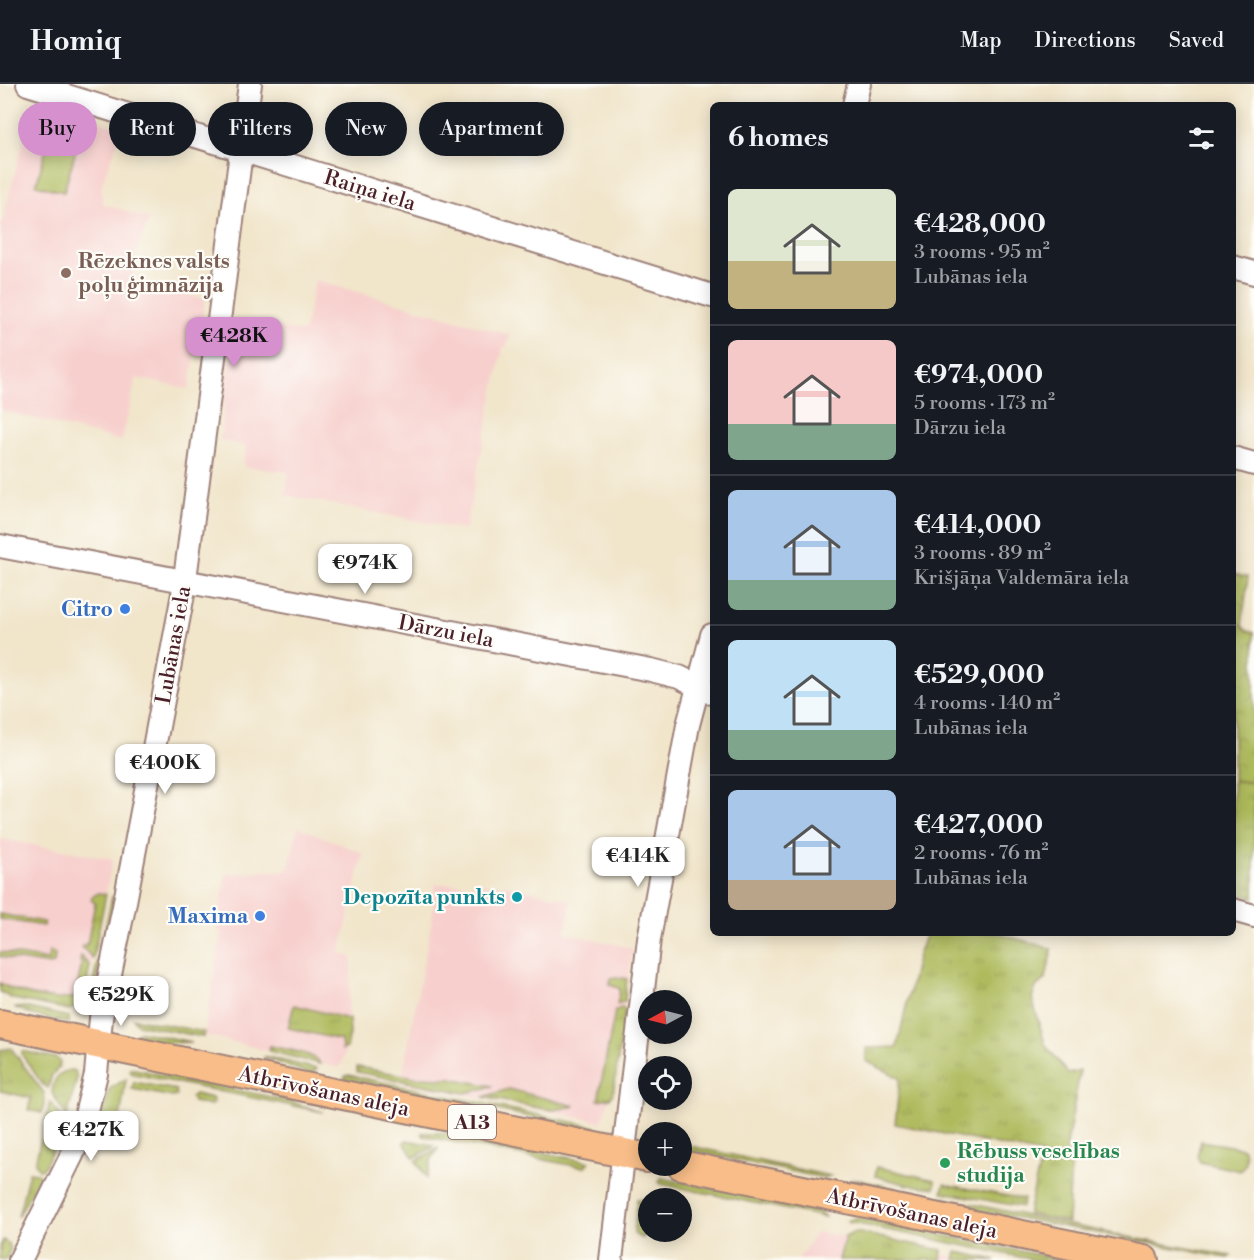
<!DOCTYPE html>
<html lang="en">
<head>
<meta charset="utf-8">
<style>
	:root { --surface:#171b24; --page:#20242c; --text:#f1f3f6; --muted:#9ea1a6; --line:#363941; --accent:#d690ce }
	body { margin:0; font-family:"Libre Bodoni",serif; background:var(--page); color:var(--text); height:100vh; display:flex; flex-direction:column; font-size:22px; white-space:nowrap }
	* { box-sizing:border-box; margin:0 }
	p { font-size:20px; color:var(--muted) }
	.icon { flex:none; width:33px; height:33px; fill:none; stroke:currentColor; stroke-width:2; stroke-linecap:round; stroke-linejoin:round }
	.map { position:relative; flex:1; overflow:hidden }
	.drawer { position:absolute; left:710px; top:18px; width:526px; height:834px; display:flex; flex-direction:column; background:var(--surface); border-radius:9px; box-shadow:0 3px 15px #0003 }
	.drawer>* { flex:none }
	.top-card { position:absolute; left:18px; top:18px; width:570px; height:54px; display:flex; gap:12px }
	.needle { width:39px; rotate:263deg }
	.fabs { position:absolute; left:638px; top:906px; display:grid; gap:12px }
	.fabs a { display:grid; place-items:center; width:54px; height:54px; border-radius:50%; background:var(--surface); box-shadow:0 3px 15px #0003; font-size:30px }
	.price { position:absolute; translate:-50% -51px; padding:0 14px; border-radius:12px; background:#fff; color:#222; font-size:20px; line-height:39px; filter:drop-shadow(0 2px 3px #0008) }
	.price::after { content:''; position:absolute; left:50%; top:36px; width:18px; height:14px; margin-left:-9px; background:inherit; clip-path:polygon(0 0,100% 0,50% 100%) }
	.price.on { background:var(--accent); color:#111 }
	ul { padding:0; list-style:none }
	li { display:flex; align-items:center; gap:18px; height:150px; padding:0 18px }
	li+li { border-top:2px solid var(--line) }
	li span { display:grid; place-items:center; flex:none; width:168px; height:120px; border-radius:9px; color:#555 }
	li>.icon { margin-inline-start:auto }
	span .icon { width:72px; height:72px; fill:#fffc; stroke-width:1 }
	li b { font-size:26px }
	h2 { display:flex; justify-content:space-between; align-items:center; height:72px; padding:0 18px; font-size:26px }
	.pill { padding:0 21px; border-radius:27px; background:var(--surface); box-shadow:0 3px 15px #0003; font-size:21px; line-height:54px }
	.pill.on { background:var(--accent); color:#111 }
	header { display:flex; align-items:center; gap:36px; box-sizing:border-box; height:84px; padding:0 30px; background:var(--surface); border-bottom:2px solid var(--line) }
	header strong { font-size:28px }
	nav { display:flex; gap:33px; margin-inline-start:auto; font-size:21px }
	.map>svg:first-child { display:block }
	.built { fill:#f7d0cd }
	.grass { fill:url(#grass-tufts); stroke:#7c6c44; stroke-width:1.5 }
	.park { fill:url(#park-crowns); stroke:#7c6c44; stroke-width:1.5 }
	.pitch { fill:#aeba5c; stroke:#7c6c44; stroke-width:1.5 }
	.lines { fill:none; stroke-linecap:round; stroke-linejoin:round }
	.minor-casing { stroke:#9e827a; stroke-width:26 }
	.major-casing { stroke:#9e827a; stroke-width:32 }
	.minor { stroke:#fff; stroke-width:22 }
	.major { stroke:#f8bd88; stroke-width:28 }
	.education-dot { fill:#8d6e63; stroke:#fdfcf7; stroke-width:2 }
	.shop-dot { fill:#3f7fe0; stroke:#fdfcf7; stroke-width:2 }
	.culture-dot { fill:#0f9aa8; stroke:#fdfcf7; stroke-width:2 }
	.leisure-dot { fill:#2e9e5b; stroke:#fdfcf7; stroke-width:2 }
	.labels { text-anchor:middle; stroke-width:4.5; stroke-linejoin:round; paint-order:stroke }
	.shield { fill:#fdfcf7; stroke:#806168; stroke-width:1.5 }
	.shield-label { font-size:20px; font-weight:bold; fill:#4a1f2b }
	.street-label { font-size:21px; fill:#4a1f2b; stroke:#fdfcf7 }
	.education-label { font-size:21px; font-weight:bold; fill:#785e54; stroke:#fdfcf7; text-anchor:start }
	.shop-label { font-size:21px; font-weight:bold; fill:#366cbe; stroke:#fdfcf7; text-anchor:end }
	.culture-label { font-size:21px; font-weight:bold; fill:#0d838f; stroke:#fdfcf7; text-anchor:end }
	.leisure-label { font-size:21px; font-weight:bold; fill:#27864d; stroke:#fdfcf7; text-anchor:start }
</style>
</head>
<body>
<header>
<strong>Homiq</strong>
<nav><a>Map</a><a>Directions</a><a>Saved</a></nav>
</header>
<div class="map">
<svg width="1254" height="1176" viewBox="0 0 1254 1176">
	<defs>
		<pattern id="grass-tufts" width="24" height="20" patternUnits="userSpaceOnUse" patternTransform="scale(1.5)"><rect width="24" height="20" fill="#aeba5c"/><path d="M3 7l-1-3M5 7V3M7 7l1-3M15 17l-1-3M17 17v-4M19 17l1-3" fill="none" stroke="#979f50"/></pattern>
		<pattern id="park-crowns" width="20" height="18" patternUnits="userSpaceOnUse" patternTransform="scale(1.5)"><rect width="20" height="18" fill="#aeba5c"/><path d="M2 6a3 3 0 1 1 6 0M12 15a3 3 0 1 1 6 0" fill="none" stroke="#979f50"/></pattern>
	</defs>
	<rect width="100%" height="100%" fill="#fdfcf7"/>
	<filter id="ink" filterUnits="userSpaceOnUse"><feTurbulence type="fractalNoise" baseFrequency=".0167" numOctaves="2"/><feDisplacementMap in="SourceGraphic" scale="12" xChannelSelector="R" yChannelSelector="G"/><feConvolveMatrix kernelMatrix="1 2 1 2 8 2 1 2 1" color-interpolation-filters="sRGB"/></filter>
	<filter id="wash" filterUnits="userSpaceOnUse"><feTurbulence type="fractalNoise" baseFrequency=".008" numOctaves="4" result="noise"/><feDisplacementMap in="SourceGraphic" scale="24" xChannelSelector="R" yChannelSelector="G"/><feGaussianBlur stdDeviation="1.35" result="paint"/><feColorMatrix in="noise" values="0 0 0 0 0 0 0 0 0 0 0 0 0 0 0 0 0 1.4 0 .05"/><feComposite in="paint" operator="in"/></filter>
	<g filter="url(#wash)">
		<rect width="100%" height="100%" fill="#f1e5ca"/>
		<g class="built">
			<path d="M 33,19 L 123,44 L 101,102 L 103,120 L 149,135 L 132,179 L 134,199 L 205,215 L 189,305 L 136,294 L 122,357 L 0,326 L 0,147 Z"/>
			<path d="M 315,196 L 510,251 L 506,263 L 503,263 L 465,446 L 285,411 L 289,388 L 243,383 L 246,362 L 220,356 L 235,237 L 304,248 Z"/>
			<path d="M 298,743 L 363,769 L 340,869 L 352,873 L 345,971 L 339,984 L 204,951 L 222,848 L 216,846 L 226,790 L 288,786 Z"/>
			<path d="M 0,755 L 113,775 L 83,919 L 69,926 L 13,915 L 8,913 L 0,903 Z"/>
			<path d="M 435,800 L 506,801 L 571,816 L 565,849 L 633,864 L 609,1016 L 602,1038 L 401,998 L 432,835 Z"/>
			<path d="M 817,1148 L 971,1176 L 798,1176 Z"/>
		</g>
		<g class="grass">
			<path d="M 1233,696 L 1254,699 L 1254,814 L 1233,808 Z"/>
			<path d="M 98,809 L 106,810 L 93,875 L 82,863 L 82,861 L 87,861 L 95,819 L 91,816 L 92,813 Z"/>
			<path d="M 112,813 L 115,821 L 89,928 L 87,925 Z"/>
			<path d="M 0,830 L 44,838 L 43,842 L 0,835 Z"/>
			<path d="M 926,849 L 998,849 L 1052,865 L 1046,894 L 1036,903 L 1032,914 L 1045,960 L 1068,990 L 1080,987 L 1066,1066 L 1071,1077 L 1068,1138 L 1028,1130 L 1042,1070 L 895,1040 L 900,994 L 866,977 L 866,964 L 897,963 L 917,874 Z"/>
			<path d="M 49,867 L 55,870 L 54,880 L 50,881 L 0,873 L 0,868 L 48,876 Z"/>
			<path d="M 81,872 L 90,882 L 83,919 L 69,926 L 13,915 L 0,908 L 0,899 C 17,909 37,913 57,915 C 65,916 71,912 80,914 L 82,905 L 77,904 L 82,878 L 80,878 Z"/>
			<path d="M 615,893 L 627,895 L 625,917 L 617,920 L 620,905 L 610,900 L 611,894 Z"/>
			<path d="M 294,921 L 349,935 L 350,950 L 347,964 L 342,966 L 341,956 L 288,944 Z"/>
			<path d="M 24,923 L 69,933 L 69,939 L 33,931 L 16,924 Z"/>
			<path d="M 623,923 L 625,926 L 613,1010 L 610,1014 L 598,1016 L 615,927 Z"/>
			<path d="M 133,934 L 204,948 L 203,953 L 137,940 Z"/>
			<path d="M 141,948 L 192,958 L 166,959 L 136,952 L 137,949 Z"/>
			<path d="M 270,962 C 282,965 315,968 320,980 L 269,967 Z"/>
			<path d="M 11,964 L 44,1009 L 45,1017 L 42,1029 L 28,1026 L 31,1014 L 0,1007 L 0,966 Z"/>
			<path d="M 22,967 L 56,974 L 60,977 L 59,984 L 52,991 L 48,1004 L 43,1001 L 22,971 Z"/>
			<path d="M 263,973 L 267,973 L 317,985 L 313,989 L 307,989 Z"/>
			<path d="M 357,983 L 414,993 L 451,994 L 492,1002 L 491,1003 L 465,1009 L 357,988 Z"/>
			<path d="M 130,984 L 286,1016 L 323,1028 L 134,990 L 131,989 Z"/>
			<path d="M 71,986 L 75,987 L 77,994 L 67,1033 L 52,1009 C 53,997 57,988 71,986 Z"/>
			<path d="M 348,991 L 595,1043 L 596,1045 L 593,1047 L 471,1020 L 344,995 L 345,992 Z"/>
			<path d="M 126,995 L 119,1041 L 115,1041 L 112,1050 L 101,1048 L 100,1044 L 109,1006 L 113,1002 Z"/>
			<path d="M 134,998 L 176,1006 L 177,1012 L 172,1013 L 132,1005 Z"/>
			<path d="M 509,1005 L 575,1022 L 554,1026 L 544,1025 L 483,1013 Z"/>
			<path d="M 195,1010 L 212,1014 L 214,1019 L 211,1021 L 193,1018 L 191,1013 Z"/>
			<path d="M 50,1018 L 63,1034 L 64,1040 L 44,1084 L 39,1085 L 35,1079 Z"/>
			<path d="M 422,1049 L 446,1049 L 589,1078 L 584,1083 L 565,1080 L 424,1052 Z"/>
			<path d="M 407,1056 L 433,1061 L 433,1063 L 414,1074 L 404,1059 L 405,1057 Z"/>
			<path d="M 1201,1057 L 1242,1064 C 1247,1070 1247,1081 1240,1087 L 1200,1078 L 1197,1072 Z"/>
			<path d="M 681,1060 L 830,1092 L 824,1094 L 681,1065 Z"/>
			<path d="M 437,1064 L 438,1065 L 432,1074 L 427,1094 L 416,1077 Z"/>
			<path d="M 877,1083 L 935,1096 L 935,1104 L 908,1101 L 875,1092 Z"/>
			<path d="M 29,1088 L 37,1089 L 40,1092 L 18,1133 Z"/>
			<path d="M 661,1094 L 817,1125 L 825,1133 L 661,1100 L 659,1098 Z"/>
			<path d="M 853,1095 L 1128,1153 L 1231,1172 L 1229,1174 L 1221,1173 L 862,1104 Z"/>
			<path d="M 944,1100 L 1024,1115 L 1022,1123 L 942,1108 Z"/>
			<path d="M 637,1115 L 648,1116 L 648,1146 L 643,1154 L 637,1152 L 634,1149 Z"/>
			<path d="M 859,1134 L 863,1135 L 1063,1176 L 1035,1176 L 848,1138 L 849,1136 Z"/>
			<path d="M 855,1148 L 942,1166 L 941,1176 L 839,1176 L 845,1153 Z"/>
			<path d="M 3,1156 L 8,1159 L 11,1165 L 5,1176 L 0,1175 L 0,1163 Z"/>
			<path d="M 957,1168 L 996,1176 L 955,1176 Z"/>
		</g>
		<path class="park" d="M 1233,490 L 1248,493 L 1242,542 L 1247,547 L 1254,548 L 1254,699 L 1233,696 Z"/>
		<path class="pitch" d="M 49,55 L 77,62 L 64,108 L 36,101 Z"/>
	</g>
	<g filter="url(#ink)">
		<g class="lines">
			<g class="minor-casing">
				<g id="minor">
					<path d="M 28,0 L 712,212"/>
					<path d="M 854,21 L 859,0"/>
					<path d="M 1233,183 L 1254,189"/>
					<path d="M 1233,374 L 1254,380"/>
					<path d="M 0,462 L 651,586 L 679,593 L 712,609"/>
					<path d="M 1233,826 L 1254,832"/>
					<path d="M 20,1176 L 72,1071 L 82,1047 L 96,990 L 101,934 L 124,823 L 183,510 L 250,0"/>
					<path d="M 611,1176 L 649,855 L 688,641 L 712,551"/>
				</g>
			</g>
			<g class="major-casing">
				<g id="major">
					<path d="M 0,940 L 648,1074"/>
					<path d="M 681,1081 L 1144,1176"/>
				</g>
			</g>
			<use href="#minor" class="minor"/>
			<use href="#major" class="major"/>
		</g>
	</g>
	<circle class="education-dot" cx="66" cy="189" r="6"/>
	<g class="shop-dot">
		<circle cx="125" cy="525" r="6"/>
		<circle cx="260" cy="832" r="6"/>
	</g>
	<circle class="culture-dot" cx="517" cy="813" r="6"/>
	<circle class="leisure-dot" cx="945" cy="1079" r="6"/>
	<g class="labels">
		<rect class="shield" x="448" y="1021" width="48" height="34" rx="4.5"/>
		<g class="shield-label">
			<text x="472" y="1045">A13</text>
		</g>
		<g class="street-label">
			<text transform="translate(370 106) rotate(17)" y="7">Raiņa iela</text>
			<text transform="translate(446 547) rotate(11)" y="7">Dārzu iela</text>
			<text transform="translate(173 561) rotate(-80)" y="7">Lubānas iela</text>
			<text transform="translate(324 1007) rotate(12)" y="7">Atbrīvošanas aleja</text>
			<text transform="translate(912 1129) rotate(12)" y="7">Atbrīvošanas aleja</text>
		</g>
		<g class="education-label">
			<text x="78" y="184">Rēzeknes valsts<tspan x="78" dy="24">poļu ģimnāzija</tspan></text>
		</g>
		<g class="shop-label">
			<text x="113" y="532">Citro</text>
			<text x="248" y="839">Maxima</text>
		</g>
		<g class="culture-label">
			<text x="505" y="820">Depozīta punkts</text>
		</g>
		<g class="leisure-label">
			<text x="957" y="1074">Rēbuss veselības<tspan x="957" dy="24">studija</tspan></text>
		</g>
	</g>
</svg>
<div class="fabs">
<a><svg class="needle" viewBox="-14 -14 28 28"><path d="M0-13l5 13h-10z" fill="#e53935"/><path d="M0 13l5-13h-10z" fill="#9ea1a6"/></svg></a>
<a><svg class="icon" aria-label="locate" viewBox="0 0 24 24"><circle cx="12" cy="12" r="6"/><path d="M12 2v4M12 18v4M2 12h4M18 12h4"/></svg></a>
<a>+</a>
<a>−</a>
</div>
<b class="price on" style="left:234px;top:284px">€428K</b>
<b class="price" style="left:365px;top:511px">€974K</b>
<b class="price" style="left:165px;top:711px">€400K</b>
<b class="price" style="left:638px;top:804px">€414K</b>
<b class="price" style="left:121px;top:943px">€529K</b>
<b class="price" style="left:91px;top:1078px">€427K</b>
<div class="top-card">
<a class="pill on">Buy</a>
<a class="pill">Rent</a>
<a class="pill">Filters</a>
<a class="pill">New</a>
<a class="pill">Apartment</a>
</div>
<section class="drawer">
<h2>6 homes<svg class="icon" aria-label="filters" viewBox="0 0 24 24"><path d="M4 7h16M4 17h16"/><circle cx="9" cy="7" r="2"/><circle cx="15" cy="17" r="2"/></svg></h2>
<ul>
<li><span style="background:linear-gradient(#dfe7d0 60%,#c2b280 0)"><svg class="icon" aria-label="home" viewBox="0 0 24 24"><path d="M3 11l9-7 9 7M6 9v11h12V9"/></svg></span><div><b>€428,000</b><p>3 rooms · 95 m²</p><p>Lubānas iela</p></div></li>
<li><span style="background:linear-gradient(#f6c9c9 70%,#7fa58c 0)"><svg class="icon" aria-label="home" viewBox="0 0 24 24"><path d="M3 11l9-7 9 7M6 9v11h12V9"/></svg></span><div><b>€974,000</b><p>5 rooms · 173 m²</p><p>Dārzu iela</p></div></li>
<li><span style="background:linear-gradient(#a9c7e8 75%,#7fa58c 0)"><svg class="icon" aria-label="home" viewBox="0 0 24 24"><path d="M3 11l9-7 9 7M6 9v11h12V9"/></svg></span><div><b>€414,000</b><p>3 rooms · 89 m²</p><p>Krišjāņa Valdemāra iela</p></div></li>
<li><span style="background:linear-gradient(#bfe0f5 75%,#7fa58c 0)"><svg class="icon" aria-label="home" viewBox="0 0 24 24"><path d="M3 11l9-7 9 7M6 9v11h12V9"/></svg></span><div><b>€529,000</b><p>4 rooms · 140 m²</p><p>Lubānas iela</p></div></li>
<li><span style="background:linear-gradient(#a9c7e8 75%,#b9a48a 0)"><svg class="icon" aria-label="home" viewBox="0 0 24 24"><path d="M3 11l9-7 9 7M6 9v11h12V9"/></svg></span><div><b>€427,000</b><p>2 rooms · 76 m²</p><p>Lubānas iela</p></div></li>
</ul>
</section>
</div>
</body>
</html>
